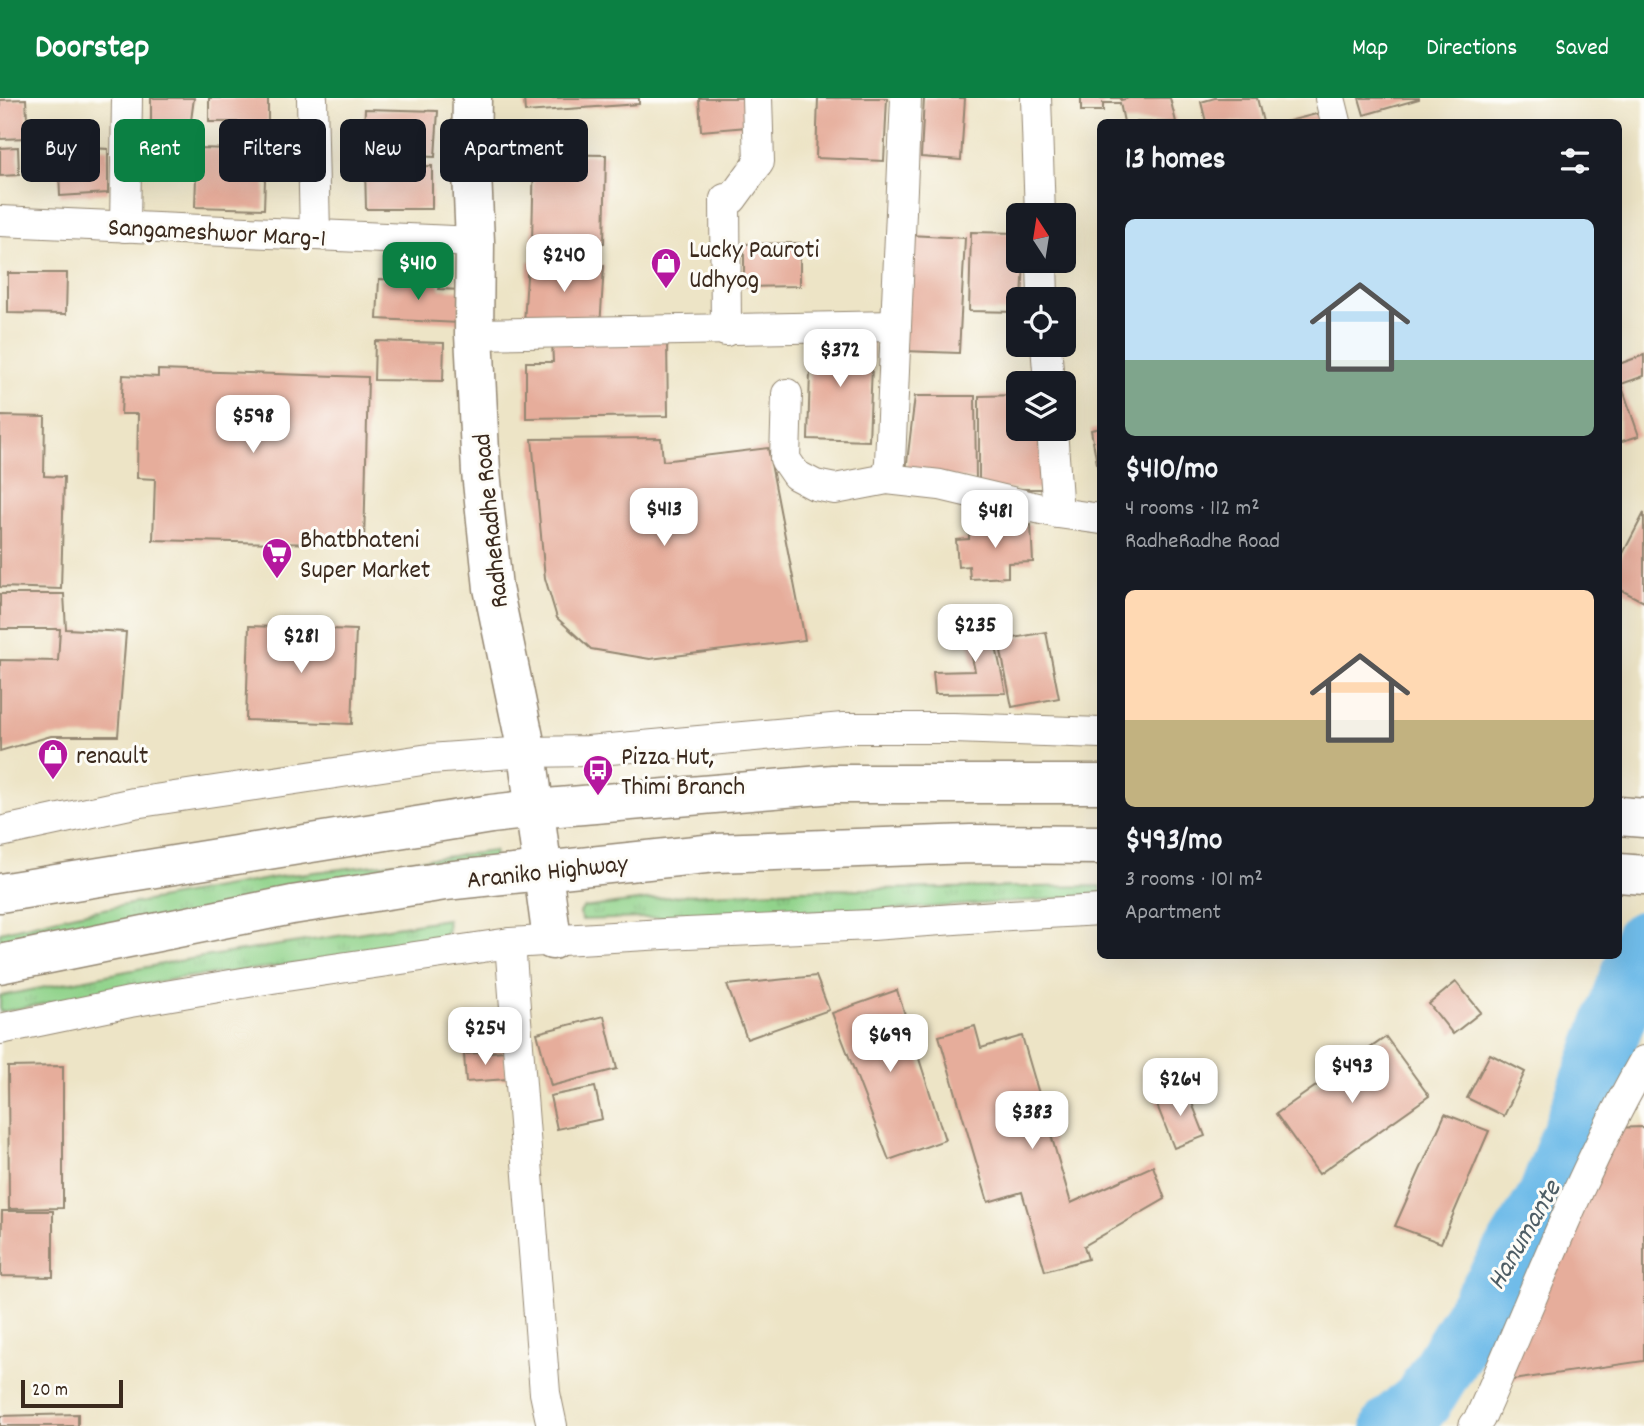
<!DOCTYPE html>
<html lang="en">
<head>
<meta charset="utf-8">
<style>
	:root { --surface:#171b24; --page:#242831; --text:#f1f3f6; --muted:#9ea1a6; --accent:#0b8043 }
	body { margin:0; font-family:Dekko,sans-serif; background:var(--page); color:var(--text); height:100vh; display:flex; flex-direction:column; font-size:26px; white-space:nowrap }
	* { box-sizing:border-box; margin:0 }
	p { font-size:23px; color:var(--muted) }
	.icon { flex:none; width:38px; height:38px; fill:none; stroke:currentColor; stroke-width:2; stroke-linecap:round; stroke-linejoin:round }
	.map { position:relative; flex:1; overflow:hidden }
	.details { position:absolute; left:1097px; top:21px; width:525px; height:840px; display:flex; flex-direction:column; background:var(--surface); border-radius:10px; box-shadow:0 7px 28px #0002 }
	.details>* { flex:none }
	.hud { position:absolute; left:21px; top:21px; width:665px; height:63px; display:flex; gap:14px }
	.needle { width:46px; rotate:348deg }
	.buttons { position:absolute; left:1006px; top:105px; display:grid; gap:14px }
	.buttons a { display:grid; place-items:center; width:70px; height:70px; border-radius:10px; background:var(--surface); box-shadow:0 7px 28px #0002; font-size:35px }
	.scale { position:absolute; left:21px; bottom:18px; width:102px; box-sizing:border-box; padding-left:7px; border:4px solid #3b2a1e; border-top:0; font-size:19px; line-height:24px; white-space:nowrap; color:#3b2a1e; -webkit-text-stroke:5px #fdfcf7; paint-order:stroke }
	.price { position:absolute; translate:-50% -60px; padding:0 16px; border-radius:14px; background:#fff; color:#222; font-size:23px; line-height:46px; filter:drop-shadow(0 2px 4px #0008) }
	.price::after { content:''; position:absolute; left:50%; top:42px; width:21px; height:16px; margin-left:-10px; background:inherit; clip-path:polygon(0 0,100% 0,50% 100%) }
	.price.active { background:var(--accent); color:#fff }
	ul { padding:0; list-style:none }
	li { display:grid; align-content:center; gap:14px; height:371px; padding:0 28px }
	li span { display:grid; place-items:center; height:217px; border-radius:10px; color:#555 }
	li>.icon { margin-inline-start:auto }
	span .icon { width:126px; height:126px; fill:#fffc; stroke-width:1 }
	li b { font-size:30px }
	h2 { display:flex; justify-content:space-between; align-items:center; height:84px; padding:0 28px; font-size:30px }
	.chip { padding:0 24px; border-radius:10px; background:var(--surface); box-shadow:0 7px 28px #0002; font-size:24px; line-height:63px }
	.chip.active { background:var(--accent); color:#fff }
	header { display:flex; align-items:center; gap:42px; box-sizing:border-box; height:98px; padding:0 35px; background:var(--accent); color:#fff }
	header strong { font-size:33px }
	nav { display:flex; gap:38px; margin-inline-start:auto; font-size:24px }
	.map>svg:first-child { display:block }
	.grass { fill:url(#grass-tufts); stroke:#667e54; stroke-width:2 }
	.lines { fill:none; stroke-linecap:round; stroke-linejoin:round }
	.river { stroke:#6fbce9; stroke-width:61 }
	.building { fill:#e6ad9b }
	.minor-casing { stroke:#948772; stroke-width:32 }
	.secondary-casing { stroke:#948772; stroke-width:41 }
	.trunk-casing { stroke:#948772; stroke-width:41 }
	.minor { stroke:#fff; stroke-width:30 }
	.secondary { stroke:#fff; stroke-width:38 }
	.trunk { stroke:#fff; stroke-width:38 }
	.labels { text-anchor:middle; stroke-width:6; stroke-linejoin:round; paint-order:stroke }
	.street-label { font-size:26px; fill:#3b2a1e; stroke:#fdfcf7 }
	.poi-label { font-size:26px; fill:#3b2a1e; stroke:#fdfcf7; text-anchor:start }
	.water-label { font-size:28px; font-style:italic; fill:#4d5d65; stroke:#fdfcf7 }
</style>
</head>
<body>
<header>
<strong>Doorstep</strong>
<nav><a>Map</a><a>Directions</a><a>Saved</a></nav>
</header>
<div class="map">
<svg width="1644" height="1328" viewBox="0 0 1644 1328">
	<defs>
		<pattern id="grass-tufts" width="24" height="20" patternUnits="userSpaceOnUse" patternTransform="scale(1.75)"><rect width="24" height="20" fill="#91d38b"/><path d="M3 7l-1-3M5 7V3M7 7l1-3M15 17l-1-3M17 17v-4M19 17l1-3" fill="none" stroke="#7eb578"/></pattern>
	</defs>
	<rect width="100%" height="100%" fill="#fdfcf7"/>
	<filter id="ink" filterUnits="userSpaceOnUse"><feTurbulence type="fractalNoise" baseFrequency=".0143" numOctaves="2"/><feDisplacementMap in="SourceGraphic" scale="14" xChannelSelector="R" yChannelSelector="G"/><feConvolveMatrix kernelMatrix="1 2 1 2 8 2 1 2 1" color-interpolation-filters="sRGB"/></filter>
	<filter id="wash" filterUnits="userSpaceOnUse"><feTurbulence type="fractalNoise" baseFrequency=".00686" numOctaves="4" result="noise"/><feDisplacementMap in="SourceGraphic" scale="28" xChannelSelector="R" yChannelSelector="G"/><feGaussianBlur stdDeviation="1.57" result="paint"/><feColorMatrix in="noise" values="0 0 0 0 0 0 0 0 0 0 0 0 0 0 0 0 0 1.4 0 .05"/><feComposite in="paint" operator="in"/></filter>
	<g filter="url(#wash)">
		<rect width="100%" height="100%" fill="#ede4c6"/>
		<g class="grass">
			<path d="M 494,753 L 496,764 L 0,850 L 0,834 L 71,817 L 289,777 Z"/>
			<path d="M 1101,788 L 1101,798 L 889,812 L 582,822 L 580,815 L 583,810 L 685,797 L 802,792 Z"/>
			<path d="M 447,821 L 448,831 L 445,840 L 343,861 L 180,880 L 0,914 L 0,898 L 178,863 Z"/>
		</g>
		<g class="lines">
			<path class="river" d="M 1392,1328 L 1422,1303 L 1548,1099 L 1644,843"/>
		</g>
		<g id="blocks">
			<g class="building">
				<path d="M 151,0 L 194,0 L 189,38 L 151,31 Z"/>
				<rect x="209" y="0" width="59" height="24"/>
				<path d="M 524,0 L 639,0 L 639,6 L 525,14 Z"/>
				<path d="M 699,0 L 745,0 L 747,29 L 701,33 Z"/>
				<path d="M 818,0 L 887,0 L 884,63 L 816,60 Z"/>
				<path d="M 924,0 L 965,0 L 961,62 L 921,59 Z"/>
				<path d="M 1081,0 L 1121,0 L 1121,2 L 1129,0 L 1170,0 L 1176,24 L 1124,24 L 1120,5 L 1103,5 L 1103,13 L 1081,13 Z"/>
				<path d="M 1215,0 L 1257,0 L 1263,24 L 1206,24 L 1201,4 Z"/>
				<path d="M 1359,0 L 1419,0 L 1419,1 L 1364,17 Z"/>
				<path d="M 26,1 L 28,40 L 0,41 L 0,2 Z"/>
				<path d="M 365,11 L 438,13 L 435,59 L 363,56 Z"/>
				<path d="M 1324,14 L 1327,24 L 1285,24 Z"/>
				<path d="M 58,48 L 108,51 L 108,95 L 60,98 Z"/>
				<path d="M 18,49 L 19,77 L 0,78 L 0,50 Z"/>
				<path d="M 197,50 L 266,52 L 264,111 L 195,109 Z"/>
				<path d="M 534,56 L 606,57 L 604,145 L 532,143 Z"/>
				<path d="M 432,68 L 432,111 L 366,111 L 365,69 Z"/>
				<path d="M 971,134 L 1018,135 L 1018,163 L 1024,163 L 1022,201 L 1018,201 L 1018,214 L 969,213 Z"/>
				<path d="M 909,137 L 965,140 L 959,255 L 904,253 Z"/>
				<path d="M 800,145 L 800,188 L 744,189 L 744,146 Z"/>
				<path d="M 528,163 L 604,168 L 600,229 L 524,225 Z"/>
				<path d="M 8,175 L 67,175 L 66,216 L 8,215 Z"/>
				<path d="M 379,181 L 439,184 L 439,191 L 461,192 L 459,225 L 377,221 Z"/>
				<path d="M 811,240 L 873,242 L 869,343 L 808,341 Z"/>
				<path d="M 667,242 L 668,318 L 526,320 L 526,264 L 553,264 L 552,243 Z"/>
				<path d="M 375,243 L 444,245 L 443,283 L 374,282 Z"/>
				<path d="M 1644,257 L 1644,278 L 1621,286 L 1639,338 L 1619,344 L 1619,266 Z"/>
				<path d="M 158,272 L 368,279 L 364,447 L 153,442 L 155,381 L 137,380 L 138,316 L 121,316 L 123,277 L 158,279 Z"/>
				<path d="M 1018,297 L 1018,331 L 1044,331 L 1044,391 L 979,391 L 979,298 Z"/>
				<path d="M 915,298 L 975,298 L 976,382 L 906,373 Z"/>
				<path d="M 0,318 L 45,319 L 44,378 L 64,379 L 61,491 L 0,489 Z"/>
				<path d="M 1101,330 L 1101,377 L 1099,377 L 1091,332 Z"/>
				<path d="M 661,340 L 663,363 L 768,350 L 805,542 L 650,561 L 591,551 L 557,520 L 545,480 L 532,341 Z"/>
				<path d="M 1644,415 L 1644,504 L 1619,491 L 1619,463 Z"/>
				<path d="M 1031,427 L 1033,464 L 1008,465 L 1008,479 L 970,481 L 969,468 L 958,469 L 956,442 L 969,441 L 969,431 Z"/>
				<path d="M 0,496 L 64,496 L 66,531 L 126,534 L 118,638 L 51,638 L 0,653 L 0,562 L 58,563 L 60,531 L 0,531 Z"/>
				<path d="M 989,517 L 1006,595 L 935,596 L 933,574 L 975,573 L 964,523 Z"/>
				<path d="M 249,528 L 356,532 L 352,626 L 246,622 Z"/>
				<path d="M 1046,534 L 1059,600 L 1012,609 L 999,543 Z"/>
				<path d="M 816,878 L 829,912 L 747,941 L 727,887 Z"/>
				<path d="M 1456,884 L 1481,914 L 1453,936 L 1429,906 Z"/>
				<path d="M 897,892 L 945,1042 L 889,1062 L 832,915 Z"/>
				<path d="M 604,918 L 617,971 L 551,988 L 537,935 Z"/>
				<path d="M 975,928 L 981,950 L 1022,938 L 1071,1105 L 1153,1068 L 1165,1101 L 1084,1148 L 1088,1161 L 1045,1173 L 1022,1094 L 988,1104 L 939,938 Z"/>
				<path d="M 1386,939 L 1429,998 L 1319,1076 L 1276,1016 Z"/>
				<path d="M 504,953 L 507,981 L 466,984 L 464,956 Z"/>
				<path d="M 1490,956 L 1525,974 L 1504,1018 L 1467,1000 Z"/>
				<path d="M 63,968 L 63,1110 L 9,1111 L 8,969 Z"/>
				<path d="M 595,989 L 602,1021 L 557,1031 L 550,998 Z"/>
				<path d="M 1186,990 L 1205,1038 L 1174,1050 L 1155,1002 Z"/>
				<path d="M 1445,1016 L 1489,1033 L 1441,1145 L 1395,1128 Z"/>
				<path d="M 1644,1029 L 1644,1263 L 1499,1284 L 1610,1030 Z"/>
				<path d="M 2,1113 L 53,1113 L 53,1179 L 1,1178 Z"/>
				<path d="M 78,1316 L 78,1328 L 0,1328 L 0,1318 Z"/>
			</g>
		</g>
	</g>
	<g filter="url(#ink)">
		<use href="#blocks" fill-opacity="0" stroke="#948772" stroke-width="2"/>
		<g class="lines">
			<g class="minor-casing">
				<g id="minor">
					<path d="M 312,0 L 315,137"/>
					<path d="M 1036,0 L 1040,117"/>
					<path d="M 1330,0 L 1336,24"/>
					<path d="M 0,123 L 475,144"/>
					<path d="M 125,129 L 127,0"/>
					<path d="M 1042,163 L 1043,201"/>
					<path d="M 726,233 L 725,101 L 732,101 L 759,64 L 757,0"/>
					<path d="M 474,236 L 895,228"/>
					<path d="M 1046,247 L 1049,285"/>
					<path d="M 787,296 L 785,361 L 796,377 L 815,387 L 835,391 L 887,381 L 940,387 L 1058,415 L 1101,421"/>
					<path d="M 1052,331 L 1058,415"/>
					<path d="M 887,381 L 890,364 L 906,0"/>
					<path d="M 0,734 L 134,705 L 429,661 L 527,654 L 588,653 L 843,630 L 953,630 L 1101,635"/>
					<path d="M 510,845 L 545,1295 L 552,1328"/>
					<path d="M 0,931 L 130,904 L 272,880 L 510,845 L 664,836 L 872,827 L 1010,817 L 1101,812"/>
					<path d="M 1474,1328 L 1480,1320 C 1533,1200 1579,1077 1644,963"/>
				</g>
			</g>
			<g class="secondary-casing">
				<path id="secondary" d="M 472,0 L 471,51 L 475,144 L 474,236 L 481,374 L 493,490 L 527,654 L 552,842"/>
			</g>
			<g class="trunk-casing">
				<g id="trunk">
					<path d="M 1619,718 L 1644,720"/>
					<path d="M 1619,775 L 1644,777"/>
					<path d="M 0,795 L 491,716 L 535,711 L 833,686 L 1101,686"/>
					<path d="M 0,866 L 292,807 L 445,783 L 715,755 L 971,746 L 1101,747"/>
				</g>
			</g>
			<use href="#minor" class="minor"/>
			<use href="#secondary" class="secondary"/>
			<use href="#trunk" class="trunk"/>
		</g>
	</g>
	<defs>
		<g id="shop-pin" transform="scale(1.575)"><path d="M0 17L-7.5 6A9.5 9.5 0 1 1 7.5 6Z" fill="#b5179e" stroke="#fdfcf7"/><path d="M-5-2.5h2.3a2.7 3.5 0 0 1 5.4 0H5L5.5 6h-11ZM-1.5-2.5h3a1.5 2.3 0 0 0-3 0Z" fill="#fff"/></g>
		<g id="supermarket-pin" transform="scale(1.575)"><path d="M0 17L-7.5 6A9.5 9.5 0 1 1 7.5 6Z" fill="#b5179e" stroke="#fdfcf7"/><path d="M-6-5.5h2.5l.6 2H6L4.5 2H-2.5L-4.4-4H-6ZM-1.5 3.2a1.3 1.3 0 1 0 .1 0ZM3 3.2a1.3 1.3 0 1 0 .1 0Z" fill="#fff"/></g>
		<g id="bus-pin" transform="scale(1.575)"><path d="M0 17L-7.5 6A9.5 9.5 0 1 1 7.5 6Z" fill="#b5179e" stroke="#fdfcf7"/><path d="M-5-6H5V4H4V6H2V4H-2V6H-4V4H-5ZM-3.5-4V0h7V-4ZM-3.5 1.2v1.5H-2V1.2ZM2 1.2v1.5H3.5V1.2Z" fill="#fff"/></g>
	</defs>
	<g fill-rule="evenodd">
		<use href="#shop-pin" x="666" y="165"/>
		<use href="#supermarket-pin" x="277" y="455"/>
		<use href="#shop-pin" x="53" y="656"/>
		<use href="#bus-pin" x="598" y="672"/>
	</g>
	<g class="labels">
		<g class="street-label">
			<text transform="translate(217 133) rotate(3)" y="9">Sangameshwor Marg-1</text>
			<text transform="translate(489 423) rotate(-96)" y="9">RadheRadhe Road</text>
			<text transform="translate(547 772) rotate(-6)" y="9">Araniko Highway</text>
		</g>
		<g class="poi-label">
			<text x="689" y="159">Lucky Pauroti<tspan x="689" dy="30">Udhyog</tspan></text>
			<text x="300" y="449">Bhatbhateni<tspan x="300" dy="30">Super Market</tspan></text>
			<text x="76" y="665">renault</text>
			<text x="621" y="666">Pizza Hut,<tspan x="621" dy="30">Thimi Branch</tspan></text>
		</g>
		<g class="water-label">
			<text transform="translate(1522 1136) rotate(-60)" y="10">Hanumante</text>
		</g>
	</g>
</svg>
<div class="buttons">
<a><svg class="needle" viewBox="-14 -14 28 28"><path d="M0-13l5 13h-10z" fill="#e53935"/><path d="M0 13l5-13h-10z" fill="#9ea1a6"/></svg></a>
<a><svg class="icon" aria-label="locate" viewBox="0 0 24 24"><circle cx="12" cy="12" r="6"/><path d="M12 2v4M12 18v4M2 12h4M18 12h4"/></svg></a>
<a><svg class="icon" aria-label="layers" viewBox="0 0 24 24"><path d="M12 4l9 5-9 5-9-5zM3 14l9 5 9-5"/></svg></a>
</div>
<div class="scale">20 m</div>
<b class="price" style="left:564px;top:196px">$240</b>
<b class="price active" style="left:418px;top:204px">$410</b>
<b class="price" style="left:840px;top:291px">$372</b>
<b class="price" style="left:253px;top:357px">$598</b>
<b class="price" style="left:664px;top:450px">$413</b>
<b class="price" style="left:995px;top:452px">$481</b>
<b class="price" style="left:975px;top:566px">$235</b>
<b class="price" style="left:301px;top:577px">$281</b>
<b class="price" style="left:485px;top:969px">$254</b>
<b class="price" style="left:890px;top:976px">$699</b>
<b class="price" style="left:1352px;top:1007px">$493</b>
<b class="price" style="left:1180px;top:1020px">$264</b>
<b class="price" style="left:1032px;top:1053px">$383</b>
<div class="hud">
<a class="chip">Buy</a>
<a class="chip active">Rent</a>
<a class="chip">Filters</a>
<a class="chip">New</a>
<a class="chip">Apartment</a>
</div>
<section class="details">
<h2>13 homes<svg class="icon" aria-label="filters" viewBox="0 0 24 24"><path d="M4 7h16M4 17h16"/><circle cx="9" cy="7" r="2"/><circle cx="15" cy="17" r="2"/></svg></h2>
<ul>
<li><span style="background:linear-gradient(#bfe0f5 65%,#7fa58c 0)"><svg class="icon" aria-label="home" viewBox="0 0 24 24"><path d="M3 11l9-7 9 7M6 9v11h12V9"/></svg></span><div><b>$410/mo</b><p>4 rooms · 112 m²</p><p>RadheRadhe Road</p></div></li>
<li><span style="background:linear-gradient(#ffd9b3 60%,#c2b280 0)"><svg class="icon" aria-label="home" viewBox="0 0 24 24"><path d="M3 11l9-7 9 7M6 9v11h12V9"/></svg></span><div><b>$493/mo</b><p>3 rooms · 101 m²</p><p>Apartment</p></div></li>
</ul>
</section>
</div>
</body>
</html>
